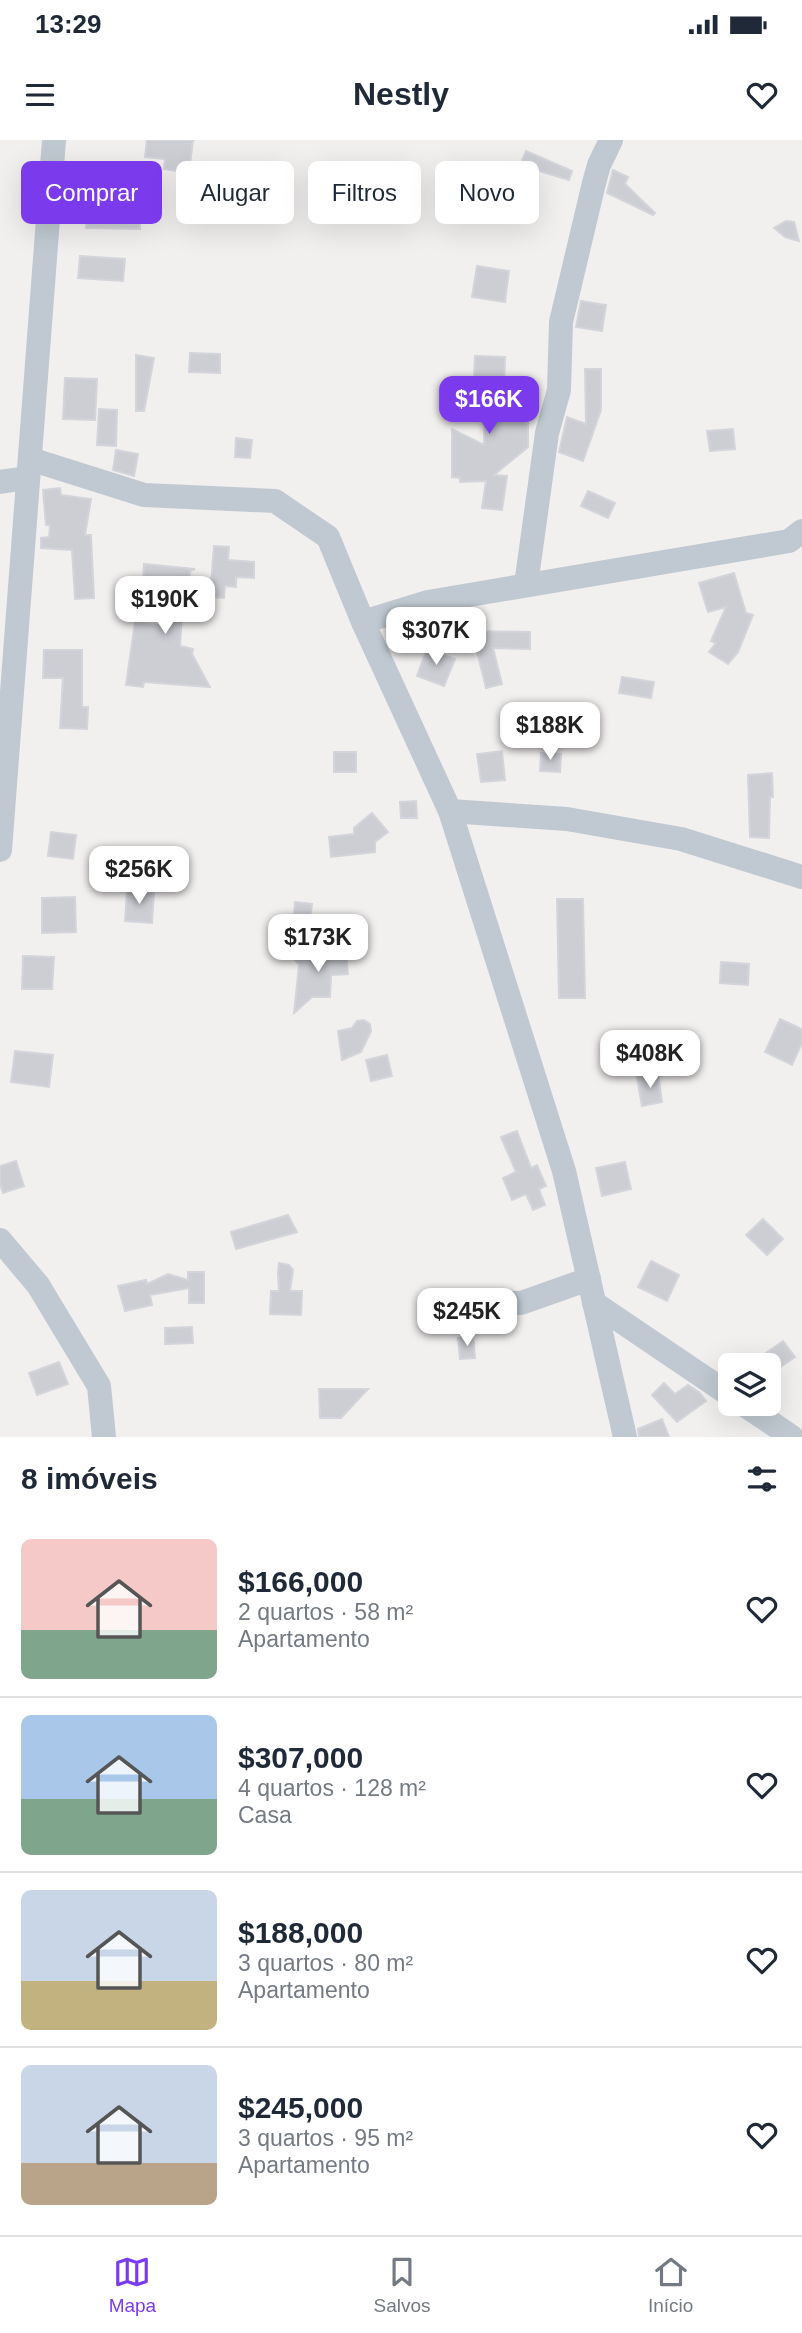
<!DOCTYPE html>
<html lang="pt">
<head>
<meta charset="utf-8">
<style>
	:root { --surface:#fff; --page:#f2f2f3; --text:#1f2937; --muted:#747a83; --line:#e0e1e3; --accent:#7c3aed }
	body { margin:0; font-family:Helvetica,sans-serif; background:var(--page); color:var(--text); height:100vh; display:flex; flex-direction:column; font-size:26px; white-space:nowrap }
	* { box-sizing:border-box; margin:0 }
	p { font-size:23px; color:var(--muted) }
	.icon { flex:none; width:38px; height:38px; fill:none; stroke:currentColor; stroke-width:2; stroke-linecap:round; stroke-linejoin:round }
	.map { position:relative; height:1297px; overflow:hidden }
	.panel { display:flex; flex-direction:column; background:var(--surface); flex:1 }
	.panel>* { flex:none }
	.top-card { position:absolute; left:21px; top:21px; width:761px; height:63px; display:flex; gap:14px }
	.tools { position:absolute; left:718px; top:1213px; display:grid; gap:14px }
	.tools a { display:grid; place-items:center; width:63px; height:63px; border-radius:10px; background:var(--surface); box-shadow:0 7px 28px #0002; font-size:35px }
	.price { position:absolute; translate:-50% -60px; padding:0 16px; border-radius:14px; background:#fff; color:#222; font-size:23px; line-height:46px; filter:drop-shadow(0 2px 4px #0008) }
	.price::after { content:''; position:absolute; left:50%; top:42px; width:21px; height:16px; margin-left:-10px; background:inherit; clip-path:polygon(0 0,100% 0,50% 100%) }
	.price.current { background:var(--accent); color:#fff }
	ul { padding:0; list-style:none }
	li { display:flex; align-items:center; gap:21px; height:175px; padding:0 21px }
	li+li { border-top:2px solid var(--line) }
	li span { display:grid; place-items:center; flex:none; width:196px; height:140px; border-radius:10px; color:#555 }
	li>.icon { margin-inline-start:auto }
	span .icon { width:84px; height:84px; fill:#fffc; stroke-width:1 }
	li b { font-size:30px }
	h2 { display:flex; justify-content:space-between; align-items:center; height:84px; padding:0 21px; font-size:30px }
	.chip { padding:0 24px; border-radius:10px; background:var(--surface); box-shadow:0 7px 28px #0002; font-size:24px; line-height:63px }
	.chip.current { background:var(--accent); color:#fff }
	.status { display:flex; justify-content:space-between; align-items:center; height:49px; padding:0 35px; background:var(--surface); direction:ltr }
	.status svg { height:19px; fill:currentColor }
	header { display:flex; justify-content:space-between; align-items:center; height:91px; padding:0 21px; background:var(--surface); font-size:32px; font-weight:700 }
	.tabs { display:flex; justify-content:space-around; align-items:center; height:98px; border-top:2px solid var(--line); background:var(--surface); font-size:19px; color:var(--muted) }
	.tabs a { display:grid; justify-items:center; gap:4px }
	.tabs .current { color:var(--accent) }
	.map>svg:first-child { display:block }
	.building { fill:#ccced4; stroke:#d3d5db; stroke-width:2 }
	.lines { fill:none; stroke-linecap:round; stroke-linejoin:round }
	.minor { stroke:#c0c9d1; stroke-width:24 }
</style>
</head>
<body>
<div class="status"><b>13:29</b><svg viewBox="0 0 49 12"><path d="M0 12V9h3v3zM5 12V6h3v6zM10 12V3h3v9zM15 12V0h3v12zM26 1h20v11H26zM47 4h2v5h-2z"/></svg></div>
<header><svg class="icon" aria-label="menu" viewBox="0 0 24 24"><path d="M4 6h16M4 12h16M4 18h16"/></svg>Nestly<svg class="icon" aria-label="heart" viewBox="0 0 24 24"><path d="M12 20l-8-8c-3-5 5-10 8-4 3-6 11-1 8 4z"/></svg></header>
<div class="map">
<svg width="802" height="1297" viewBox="0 0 802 1297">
	<rect width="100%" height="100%" fill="#f2efef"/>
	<g class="building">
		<path d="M 147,0 L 193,0 L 189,33 L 164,29 L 165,19 L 145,17 Z"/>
		<path d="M 526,11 L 572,31 L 569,40 L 520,25 Z"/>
		<path d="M 485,25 L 483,34 L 498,47 L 500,35 L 525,40 L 522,67 L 478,59 L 475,73 L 461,70 L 463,57 L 459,56 Z"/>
		<path d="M 613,30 L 628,37 L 625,44 L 655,73 L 653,75 L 607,53 Z"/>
		<path d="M 88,56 L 140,57 L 140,89 L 86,88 Z"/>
		<path d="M 786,81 L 794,82 L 799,101 L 785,97 L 774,88 Z"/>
		<path d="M 80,116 L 125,119 L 123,141 L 78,138 Z"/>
		<path d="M 477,126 L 509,131 L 505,162 L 472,157 Z"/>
		<path d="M 581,161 L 606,165 L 602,191 L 576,187 Z"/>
		<path d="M 190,213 L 220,214 L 220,233 L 189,232 Z"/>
		<path d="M 136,215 L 154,218 L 144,271 L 136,271 Z"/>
		<path d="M 475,216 L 505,217 L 503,282 L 528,283 L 528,307 L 494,335 L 507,336 L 502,370 L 482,368 L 486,341 L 460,342 L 460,338 L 452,337 L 452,289 L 484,305 L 485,259 L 473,259 Z"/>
		<path d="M 585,229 L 601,229 L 601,270 L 583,321 L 559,312 L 567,277 L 586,284 Z"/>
		<path d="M 65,238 L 97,239 L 95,280 L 63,279 Z"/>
		<path d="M 99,269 L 117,270 L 116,306 L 97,305 Z"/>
		<path d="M 733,289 L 735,309 L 710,311 L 707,291 Z"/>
		<path d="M 236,298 L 252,300 L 250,318 L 235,317 Z"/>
		<path d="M 116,310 L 138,314 L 134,336 L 113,330 Z"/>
		<path d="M 60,348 L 61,355 L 91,359 L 85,395 L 91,395 L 94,458 L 75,459 L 72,410 L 41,408 L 41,398 L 49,397 L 50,385 L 46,385 L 43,350 Z"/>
		<path d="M 588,351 L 615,363 L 608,378 L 581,366 Z"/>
		<path d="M 214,406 L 229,407 L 228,420 L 254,422 L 254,438 L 236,437 L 236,447 L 225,446 L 224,458 L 210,457 Z"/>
		<path d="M 144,424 L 195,429 L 190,431 L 188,474 L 182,474 L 180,506 L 193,509 L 192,514 L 210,547 L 144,542 L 143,547 L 126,545 L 135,482 L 164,486 L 165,441 L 146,450 L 143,441 Z"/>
		<path d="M 734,433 L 746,473 L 753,475 L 738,512 L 728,524 L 709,512 L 716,503 L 711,501 L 726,467 L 708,472 L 699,443 Z"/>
		<path d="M 472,491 L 530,492 L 530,509 L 493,508 L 502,544 L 486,548 Z"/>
		<path d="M 427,509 L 455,519 L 444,546 L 417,536 Z"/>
		<path d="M 44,510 L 82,510 L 82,567 L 88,567 L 87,589 L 60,588 L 63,538 L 43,538 Z"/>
		<path d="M 622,537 L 654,542 L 651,558 L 619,553 Z"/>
		<path d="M 564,583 L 564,607 L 549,608 L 548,584 Z"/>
		<path d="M 502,611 L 505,640 L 481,642 L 477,614 Z"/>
		<rect x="334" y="612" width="22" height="20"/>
		<path d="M 541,613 L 561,614 L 560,632 L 540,631 Z"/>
		<path d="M 772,633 L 773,657 L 770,657 L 769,698 L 750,697 L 748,635 Z"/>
		<path d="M 416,661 L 417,678 L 401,678 L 400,662 Z"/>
		<path d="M 372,673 L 388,692 L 375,702 L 375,712 L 331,717 L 329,697 L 354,694 L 354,688 Z"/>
		<path d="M 51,692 L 76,695 L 73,719 L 48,716 Z"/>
		<path d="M 127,750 L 154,752 L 152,783 L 125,781 Z"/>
		<path d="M 75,757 L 76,792 L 42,793 L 42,758 Z"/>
		<path d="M 557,759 L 583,759 L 585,858 L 559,858 Z"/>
		<path d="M 295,762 L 312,764 L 309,788 L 293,787 Z"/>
		<path d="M 346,810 L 348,834 L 331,835 L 330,857 L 312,857 L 294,873 L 299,825 L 291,815 Z"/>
		<path d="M 23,816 L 54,817 L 52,849 L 22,849 Z"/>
		<path d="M 721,822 L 749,824 L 748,845 L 720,843 Z"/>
		<path d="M 780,879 L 802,889 L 802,903 L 792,925 L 765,912 Z"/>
		<path d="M 364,880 L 370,884 L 371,891 L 361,912 L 342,920 L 338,891 L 352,888 L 357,881 Z"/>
		<path d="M 15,911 L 53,915 L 49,947 L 11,942 Z"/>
		<path d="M 387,915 L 392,936 L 371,941 L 366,920 Z"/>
		<path d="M 658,934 L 662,962 L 642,966 L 637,937 Z"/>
		<path d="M 517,991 L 531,1028 L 537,1025 L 546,1046 L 539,1049 L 545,1065 L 533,1070 L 526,1054 L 512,1060 L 503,1038 L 516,1032 L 501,997 Z"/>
		<path d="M 16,1021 L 24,1046 L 3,1053 L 0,1044 L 0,1026 Z"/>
		<path d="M 625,1022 L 631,1049 L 602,1056 L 596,1028 Z"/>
		<path d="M 288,1075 L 297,1092 L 236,1109 L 231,1092 Z"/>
		<path d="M 763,1079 L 783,1099 L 767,1115 L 746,1095 Z"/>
		<path d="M 651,1121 L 679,1135 L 667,1161 L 638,1147 Z"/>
		<path d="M 279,1123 L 289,1125 L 293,1130 L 290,1151 L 302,1151 L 301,1175 L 270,1174 L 271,1151 L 279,1151 L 278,1133 Z"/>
		<path d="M 188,1132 L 204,1132 L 204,1163 L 189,1163 L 189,1148 L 150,1155 L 152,1165 L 125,1171 L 118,1146 L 146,1140 L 147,1144 L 168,1134 L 188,1140 Z"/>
		<path d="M 192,1187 L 193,1203 L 165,1204 L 165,1188 Z"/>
		<path d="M 473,1196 L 475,1218 L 460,1219 L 458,1198 Z"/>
		<path d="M 783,1201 L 795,1217 L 775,1231 L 763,1215 Z"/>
		<path d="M 59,1222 L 68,1244 L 37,1255 L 29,1233 Z"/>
		<path d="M 664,1243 L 675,1254 L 688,1245 L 700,1253 L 706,1261 L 677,1282 L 652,1255 Z"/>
		<path d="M 319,1249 L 368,1249 L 341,1278 L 320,1278 Z"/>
		<path d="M 662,1279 L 669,1297 L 639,1297 L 638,1289 Z"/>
	</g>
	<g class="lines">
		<g class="minor">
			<path d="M 30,319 L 144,355 L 275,361 L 328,397 L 363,482 L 450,671 L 564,1031 L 625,1297"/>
			<path d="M 0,342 L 27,338"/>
			<path d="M 526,445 L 547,293 L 559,250 L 561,182 L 594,43 L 599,25 L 611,0"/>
			<path d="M 363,482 L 428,462 L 789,401 L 802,391"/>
			<path d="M 450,671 L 567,679 L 681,699 L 802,737"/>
			<path d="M 0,710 L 54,0"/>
			<path d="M 0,1100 L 38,1145 L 99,1246 L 104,1297"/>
			<path d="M 435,1161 L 521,1163 L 589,1139"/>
			<path d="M 594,1163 L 730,1255"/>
			<path d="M 743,1264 L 792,1297"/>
		</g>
	</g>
</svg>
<div class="tools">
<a><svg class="icon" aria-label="layers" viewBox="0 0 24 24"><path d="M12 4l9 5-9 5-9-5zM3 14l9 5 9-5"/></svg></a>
</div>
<b class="price current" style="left:489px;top:296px">$166K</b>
<b class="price" style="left:165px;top:496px">$190K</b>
<b class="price" style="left:436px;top:527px">$307K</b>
<b class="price" style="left:550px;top:622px">$188K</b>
<b class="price" style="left:139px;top:766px">$256K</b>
<b class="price" style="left:318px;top:834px">$173K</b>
<b class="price" style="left:650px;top:950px">$408K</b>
<b class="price" style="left:467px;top:1208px">$245K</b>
<div class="top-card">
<a class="chip current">Comprar</a>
<a class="chip">Alugar</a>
<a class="chip">Filtros</a>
<a class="chip">Novo</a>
</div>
</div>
<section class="panel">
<h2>8 imóveis<svg class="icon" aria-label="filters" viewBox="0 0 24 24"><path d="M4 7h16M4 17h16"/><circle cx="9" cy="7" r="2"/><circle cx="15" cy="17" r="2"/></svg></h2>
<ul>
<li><span style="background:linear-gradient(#f6c9c9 65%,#7fa58c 0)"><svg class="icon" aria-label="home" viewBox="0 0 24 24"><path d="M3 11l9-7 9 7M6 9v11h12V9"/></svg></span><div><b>$166,000</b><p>2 quartos · 58 m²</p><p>Apartamento</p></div><svg class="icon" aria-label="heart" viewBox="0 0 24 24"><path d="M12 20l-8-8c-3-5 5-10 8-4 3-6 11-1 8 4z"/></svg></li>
<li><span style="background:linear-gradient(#a9c7e8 60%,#7fa58c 0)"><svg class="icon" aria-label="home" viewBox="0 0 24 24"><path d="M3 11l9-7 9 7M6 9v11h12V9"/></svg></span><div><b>$307,000</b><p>4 quartos · 128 m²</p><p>Casa</p></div><svg class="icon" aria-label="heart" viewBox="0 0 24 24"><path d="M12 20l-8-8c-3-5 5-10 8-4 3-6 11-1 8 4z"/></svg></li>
<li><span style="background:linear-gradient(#c9d6e8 65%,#c2b280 0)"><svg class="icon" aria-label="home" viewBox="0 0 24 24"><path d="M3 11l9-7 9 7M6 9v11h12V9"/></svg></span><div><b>$188,000</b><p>3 quartos · 80 m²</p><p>Apartamento</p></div><svg class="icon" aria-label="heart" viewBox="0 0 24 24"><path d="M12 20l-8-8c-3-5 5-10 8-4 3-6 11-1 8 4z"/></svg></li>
<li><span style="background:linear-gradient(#c9d6e8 70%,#b9a48a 0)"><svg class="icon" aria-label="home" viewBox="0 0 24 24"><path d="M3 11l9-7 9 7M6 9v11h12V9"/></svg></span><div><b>$245,000</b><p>3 quartos · 95 m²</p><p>Apartamento</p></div><svg class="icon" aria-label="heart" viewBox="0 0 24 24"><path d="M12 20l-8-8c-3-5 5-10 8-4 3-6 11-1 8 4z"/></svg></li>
</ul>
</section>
<nav class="tabs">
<a class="current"><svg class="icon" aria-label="map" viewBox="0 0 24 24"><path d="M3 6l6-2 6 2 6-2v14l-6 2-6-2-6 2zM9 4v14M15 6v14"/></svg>Mapa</a>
<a><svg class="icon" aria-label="saved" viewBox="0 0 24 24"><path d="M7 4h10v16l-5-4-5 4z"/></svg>Salvos</a>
<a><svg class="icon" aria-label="home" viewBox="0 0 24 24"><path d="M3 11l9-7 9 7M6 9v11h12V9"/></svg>Início</a>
</nav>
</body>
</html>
